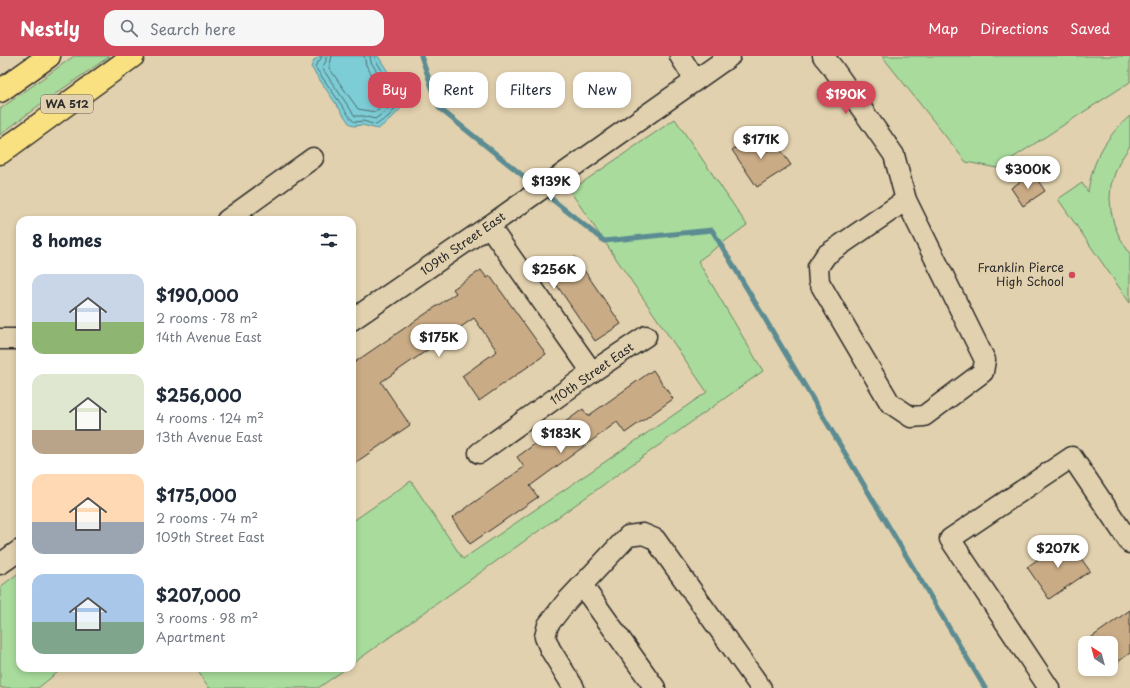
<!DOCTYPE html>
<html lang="en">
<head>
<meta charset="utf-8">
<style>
	:root { --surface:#fff; --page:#f6f6f7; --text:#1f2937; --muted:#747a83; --accent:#d1495b }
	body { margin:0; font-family:"Playpen Sans",sans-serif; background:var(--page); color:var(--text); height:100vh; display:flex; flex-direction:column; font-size:15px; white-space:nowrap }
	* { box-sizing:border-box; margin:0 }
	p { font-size:13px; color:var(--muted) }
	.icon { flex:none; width:22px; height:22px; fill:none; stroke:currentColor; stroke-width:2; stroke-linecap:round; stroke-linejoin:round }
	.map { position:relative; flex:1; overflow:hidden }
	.drawer { position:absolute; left:16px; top:160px; width:340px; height:456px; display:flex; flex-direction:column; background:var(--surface); border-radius:12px; box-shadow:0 2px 6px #0003 }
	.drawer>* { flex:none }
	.banner { position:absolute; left:368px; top:16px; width:380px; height:36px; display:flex; gap:8px }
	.needle { width:26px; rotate:324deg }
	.fabs { position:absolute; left:1078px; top:580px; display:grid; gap:8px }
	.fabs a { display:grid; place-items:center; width:40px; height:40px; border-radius:8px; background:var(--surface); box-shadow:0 2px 6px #0003; font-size:20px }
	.price { position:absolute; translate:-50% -34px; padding:0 9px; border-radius:14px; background:#fff; color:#222; font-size:13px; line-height:26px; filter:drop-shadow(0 1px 2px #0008) }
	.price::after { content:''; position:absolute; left:50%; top:24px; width:12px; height:9px; margin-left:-6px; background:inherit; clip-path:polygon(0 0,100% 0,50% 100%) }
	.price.current { background:var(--accent); color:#fff }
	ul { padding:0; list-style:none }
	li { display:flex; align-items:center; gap:12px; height:100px; padding:0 16px }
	li span { display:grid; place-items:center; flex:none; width:112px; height:80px; border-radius:12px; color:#555 }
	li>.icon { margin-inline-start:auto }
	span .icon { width:48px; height:48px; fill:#fffc; stroke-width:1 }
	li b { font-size:17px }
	h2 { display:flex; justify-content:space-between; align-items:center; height:48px; padding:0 16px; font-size:17px }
	.chip { padding:0 14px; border-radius:12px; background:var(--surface); box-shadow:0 2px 6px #0003; font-size:14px; line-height:36px }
	.chip.current { background:var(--accent); color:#fff }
	header { display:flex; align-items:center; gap:24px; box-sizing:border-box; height:56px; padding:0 20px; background:var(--accent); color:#fff }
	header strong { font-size:19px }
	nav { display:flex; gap:22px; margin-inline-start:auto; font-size:14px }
	.search { width:280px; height:36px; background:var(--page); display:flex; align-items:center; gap:10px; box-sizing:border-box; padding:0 14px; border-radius:12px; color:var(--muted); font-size:15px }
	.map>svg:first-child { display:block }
	.green { fill:#a8db9c; stroke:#6a8364 }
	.water { fill:#7dcdd6; stroke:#5c8c92 }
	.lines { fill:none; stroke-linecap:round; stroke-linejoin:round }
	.shore { stroke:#4c6c6f; stroke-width:1 }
	.stream { stroke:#5c8c92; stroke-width:5 }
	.building { fill:#c9ab85; stroke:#2b2b2b }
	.minor-casing { stroke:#2b2b2b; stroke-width:23 }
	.highway-casing { stroke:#2b2b2b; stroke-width:25 }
	.minor { stroke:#e2d1ae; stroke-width:20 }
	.highway { stroke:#f9e181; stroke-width:22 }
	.poi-dot { fill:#d1495b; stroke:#e2d1ae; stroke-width:1.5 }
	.labels { text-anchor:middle; stroke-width:3.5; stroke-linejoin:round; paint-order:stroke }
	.shield { fill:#e2d1ae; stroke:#625d52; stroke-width:1 }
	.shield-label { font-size:11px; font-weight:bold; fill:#2b2b2b }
	.street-label { font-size:12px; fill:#2b2b2b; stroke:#e2d1ae }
	.poi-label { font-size:12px; fill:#2b2b2b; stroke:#e2d1ae; text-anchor:end }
</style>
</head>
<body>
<header>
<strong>Nestly</strong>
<div class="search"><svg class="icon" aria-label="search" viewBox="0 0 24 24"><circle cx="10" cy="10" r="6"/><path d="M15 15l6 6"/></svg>Search here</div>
<nav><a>Map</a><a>Directions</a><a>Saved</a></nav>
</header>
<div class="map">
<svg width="1130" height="632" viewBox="0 0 1130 632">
	<rect width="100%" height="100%" fill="#e2d1ae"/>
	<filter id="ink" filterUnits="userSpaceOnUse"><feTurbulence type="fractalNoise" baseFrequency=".025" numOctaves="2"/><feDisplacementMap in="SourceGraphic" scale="8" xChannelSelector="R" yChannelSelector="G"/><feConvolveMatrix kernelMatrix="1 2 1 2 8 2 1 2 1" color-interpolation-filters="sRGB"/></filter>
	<g filter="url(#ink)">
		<g class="green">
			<path d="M 74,0 L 110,0 L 38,50 L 0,79 L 0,53 Z"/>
			<path d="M 882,0 L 1130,0 L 1130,26 L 997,112 L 966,106 Z"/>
			<path d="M 1130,60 L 1130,90 L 1120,105 L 1115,117 L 1111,129 L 1110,142 L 1111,155 L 1114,168 L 1119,180 L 1130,198 L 1130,247 L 1058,143 L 1082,127 L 1088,136 C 1092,105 1106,80 1130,60 Z"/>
			<path d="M 675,63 L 747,169 L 698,205 L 763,315 L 352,608 L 352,464 L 353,465 L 411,425 L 463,503 L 707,336 L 570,135 Z"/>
			<path d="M 20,516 L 20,612 L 63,612 L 38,632 L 1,632 L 0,630 L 0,531 Z"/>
			<path d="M 196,612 L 347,612 L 318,632 L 209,632 Z"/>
		</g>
		<path class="water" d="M 320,0 L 378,0 L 405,43 L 405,48 L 391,63 L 378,73 L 362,69 L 354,70 L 349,67 L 311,11 L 314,4 Z"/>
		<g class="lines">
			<g class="shore">
				<path d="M 321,0 L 321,3 L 317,7 L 315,11 L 352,64 L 355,66 L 363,65 L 376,69 L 389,60 L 401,46 L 375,3 L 375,0"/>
				<path d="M 326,0 L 326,5 L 322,12 L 355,60 L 363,60 L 375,63 L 385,56 L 395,45 L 371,6 L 370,0"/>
				<path d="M 332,0 L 329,12 L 358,53 L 375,56 L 381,52 L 387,44 L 366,9 L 364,0"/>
			</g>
			<g class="stream">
				<path d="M 421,0 L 439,52 L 537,131"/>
				<path d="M 543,136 L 604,185 L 712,174 L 985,632"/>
			</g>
		</g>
		<g class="building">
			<path d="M 756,78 L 768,95 L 777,89 L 791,109 L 757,131 L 732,94 Z"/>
			<path d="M 1033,117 L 1045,135 L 1023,150 L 1011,132 Z"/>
			<path d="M 575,201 L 621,268 L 595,285 L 549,218 Z"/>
			<path d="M 481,214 L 487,222 L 490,220 L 546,298 L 479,345 L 462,320 L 497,295 L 474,262 L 381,326 L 410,369 L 352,409 L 352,308 L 456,237 L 453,233 Z"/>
			<path d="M 653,314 L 673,343 L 625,377 L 617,366 L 530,430 L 538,441 L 470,488 L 452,462 L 524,411 L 517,401 L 583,353 L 588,360 Z"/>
			<path d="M 1067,483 L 1090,515 L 1049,543 L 1027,511 Z"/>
			<path d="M 1130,554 L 1130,597 L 1111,611 L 1111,587 L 1085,587 L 1085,592 L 1082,588 Z"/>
		</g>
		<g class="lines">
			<g class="minor-casing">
				<g id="minor">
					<path d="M 680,0 L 695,24"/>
					<path d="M 823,0 L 833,12 L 894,99 L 906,144 L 985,304 L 983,316 L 924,360 L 911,361 L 890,347 L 819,226 L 818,211 L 826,199 L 906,144"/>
					<path d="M 227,164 L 313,102"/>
					<path d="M 489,170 L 592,316"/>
					<path d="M 352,264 L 489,170 L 730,0"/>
					<path d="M 0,283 L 20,283"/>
					<path d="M 479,397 L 592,316 L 646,280"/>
					<path d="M 0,508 L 20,494"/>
					<path d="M 582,529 L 655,632"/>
					<path d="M 574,632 L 550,593 L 545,581 L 548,569 L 566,546 L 628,480 L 643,478 L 655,483 L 761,632"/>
					<path d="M 1049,632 L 950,483 L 1072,401 L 1130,487"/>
				</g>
			</g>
			<g class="highway-casing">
				<g id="highway">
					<path d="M 0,35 L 49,0"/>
					<path d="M 0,97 L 133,0"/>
				</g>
			</g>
			<use href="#minor" class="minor"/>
			<use href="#highway" class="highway"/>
		</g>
	</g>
	<circle class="poi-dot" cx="1072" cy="219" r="4"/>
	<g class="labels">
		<rect class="shield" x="41" y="39" width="52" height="18" rx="3"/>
		<g class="shield-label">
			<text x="67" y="52">WA 512</text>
		</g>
		<g class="street-label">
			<text transform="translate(463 188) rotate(-35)" y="4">109th Street East</text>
			<text transform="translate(592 318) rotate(-35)" y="4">110th Street East</text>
		</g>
		<g class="poi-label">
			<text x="1064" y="216">Franklin Pierce<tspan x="1064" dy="14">High School</tspan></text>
		</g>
	</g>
</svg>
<div class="fabs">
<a><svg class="needle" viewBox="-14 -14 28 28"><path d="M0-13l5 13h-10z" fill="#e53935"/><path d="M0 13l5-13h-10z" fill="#747a83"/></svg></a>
</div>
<b class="price current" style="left:846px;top:59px">$190K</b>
<b class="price" style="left:761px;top:104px">$171K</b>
<b class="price" style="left:1028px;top:134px">$300K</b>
<b class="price" style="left:551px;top:146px">$139K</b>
<b class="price" style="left:554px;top:234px">$256K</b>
<b class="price" style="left:439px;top:302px">$175K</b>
<b class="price" style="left:561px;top:398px">$183K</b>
<b class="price" style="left:1058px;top:513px">$207K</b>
<div class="banner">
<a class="chip current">Buy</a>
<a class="chip">Rent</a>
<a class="chip">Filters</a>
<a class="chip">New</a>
</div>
<section class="drawer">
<h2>8 homes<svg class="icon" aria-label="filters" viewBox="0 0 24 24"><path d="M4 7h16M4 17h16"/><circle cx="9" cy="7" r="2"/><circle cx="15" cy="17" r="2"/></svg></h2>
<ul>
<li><span style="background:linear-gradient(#c9d6e8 60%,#8fb573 0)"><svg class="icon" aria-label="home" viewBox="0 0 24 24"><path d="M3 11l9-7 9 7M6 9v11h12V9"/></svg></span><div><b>$190,000</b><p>2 rooms · 78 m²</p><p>14th Avenue East</p></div></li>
<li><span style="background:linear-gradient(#dfe7d0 70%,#b9a48a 0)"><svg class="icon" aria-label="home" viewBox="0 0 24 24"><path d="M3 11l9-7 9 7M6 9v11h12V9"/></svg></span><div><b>$256,000</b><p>4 rooms · 124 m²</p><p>13th Avenue East</p></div></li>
<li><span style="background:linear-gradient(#ffd9b3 60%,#9aa5b1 0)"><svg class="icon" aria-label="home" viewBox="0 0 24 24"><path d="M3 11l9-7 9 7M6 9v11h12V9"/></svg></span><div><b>$175,000</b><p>2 rooms · 74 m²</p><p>109th Street East</p></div></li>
<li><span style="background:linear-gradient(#a9c7e8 60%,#7fa58c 0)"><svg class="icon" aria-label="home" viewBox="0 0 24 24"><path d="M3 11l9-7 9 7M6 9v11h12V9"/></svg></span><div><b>$207,000</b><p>3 rooms · 98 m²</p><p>Apartment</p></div></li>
</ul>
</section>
</div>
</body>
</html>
